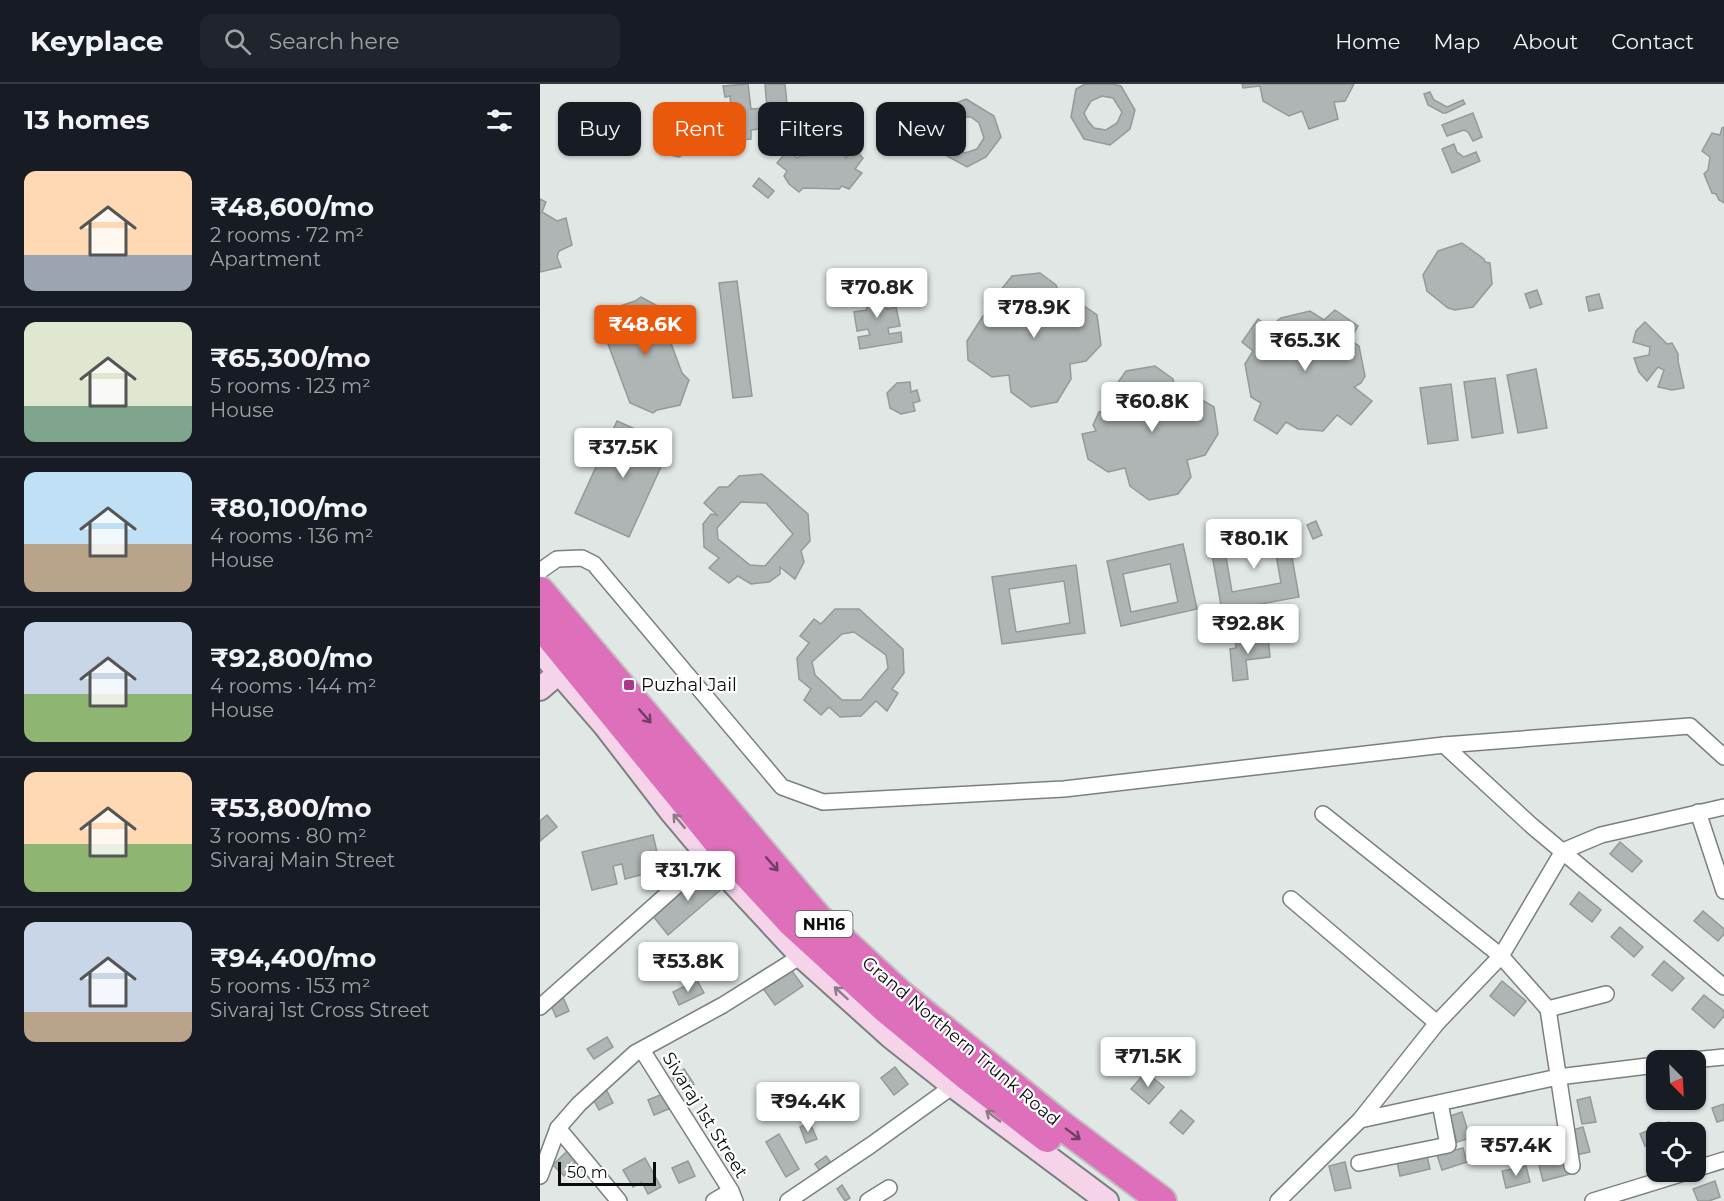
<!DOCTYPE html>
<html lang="en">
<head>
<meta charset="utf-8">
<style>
	:root { --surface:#171b24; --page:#20242c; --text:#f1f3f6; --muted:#9ea1a6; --line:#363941; --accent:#ea580c }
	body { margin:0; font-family:Montserrat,sans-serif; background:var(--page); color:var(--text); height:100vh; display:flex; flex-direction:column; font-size:22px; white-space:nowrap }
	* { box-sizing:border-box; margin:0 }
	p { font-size:20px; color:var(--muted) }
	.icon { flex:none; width:33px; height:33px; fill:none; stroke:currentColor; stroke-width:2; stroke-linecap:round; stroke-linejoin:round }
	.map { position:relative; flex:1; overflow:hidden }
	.side { display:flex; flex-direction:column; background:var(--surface); width:540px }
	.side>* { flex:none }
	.top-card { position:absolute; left:18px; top:18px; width:570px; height:54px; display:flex; gap:12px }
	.needle { width:39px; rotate:156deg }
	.controls { position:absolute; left:1106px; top:966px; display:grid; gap:12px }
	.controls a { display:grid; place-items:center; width:60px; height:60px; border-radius:12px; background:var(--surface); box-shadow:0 2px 4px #0004; font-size:30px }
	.scale { position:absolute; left:18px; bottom:15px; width:98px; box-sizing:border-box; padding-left:6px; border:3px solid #0b0d0d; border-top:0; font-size:16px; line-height:21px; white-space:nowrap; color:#0b0d0d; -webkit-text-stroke:4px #fff; paint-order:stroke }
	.price { position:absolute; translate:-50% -51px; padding:0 14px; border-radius:6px; background:#fff; color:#222; font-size:20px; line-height:39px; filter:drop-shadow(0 2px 3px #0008) }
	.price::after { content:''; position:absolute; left:50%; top:36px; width:18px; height:14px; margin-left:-9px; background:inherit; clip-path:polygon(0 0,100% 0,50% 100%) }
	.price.current { background:var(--accent); color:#fff }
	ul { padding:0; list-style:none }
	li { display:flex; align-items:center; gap:18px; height:150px; padding:0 24px }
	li+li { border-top:2px solid var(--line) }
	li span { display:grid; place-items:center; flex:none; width:168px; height:120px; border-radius:12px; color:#555 }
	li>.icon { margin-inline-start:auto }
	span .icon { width:72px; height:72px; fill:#fffc; stroke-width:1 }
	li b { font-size:26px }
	h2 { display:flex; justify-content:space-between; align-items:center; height:72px; padding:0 24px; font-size:26px }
	.tag { padding:0 21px; border-radius:12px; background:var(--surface); box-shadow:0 2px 4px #0004; font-size:21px; line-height:54px }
	.tag.current { background:var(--accent); color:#fff }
	header { display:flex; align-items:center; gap:36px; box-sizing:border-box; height:84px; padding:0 30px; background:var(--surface); border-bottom:2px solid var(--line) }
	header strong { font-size:28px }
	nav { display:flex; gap:33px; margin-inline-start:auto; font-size:21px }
	.search { width:420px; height:54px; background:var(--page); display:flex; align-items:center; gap:15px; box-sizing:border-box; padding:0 21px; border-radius:12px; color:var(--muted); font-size:22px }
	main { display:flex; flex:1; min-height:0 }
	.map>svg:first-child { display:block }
	.building { fill:#afb5b4; stroke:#949a98; stroke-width:1.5; fill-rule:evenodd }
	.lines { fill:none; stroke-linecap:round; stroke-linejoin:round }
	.street-casing { stroke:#7a807f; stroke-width:18 }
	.secondary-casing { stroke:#7a807f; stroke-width:26 }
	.highway-casing { stroke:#c0c0c0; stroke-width:32 }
	.street { stroke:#fff; stroke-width:15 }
	.secondary { stroke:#f5d4ea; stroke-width:22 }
	.highway { stroke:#de6fba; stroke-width:28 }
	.oneway { stroke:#743e64 }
	.oneway2 { stroke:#8c7a87 }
	.poi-dot { fill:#ac348a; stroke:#fff; stroke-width:2 }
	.labels { text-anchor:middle; stroke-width:4.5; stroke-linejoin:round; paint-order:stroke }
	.shield { fill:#fff; stroke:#545656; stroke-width:1.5 }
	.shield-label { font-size:16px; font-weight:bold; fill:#0b0d0d }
	.poi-label { font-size:18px; fill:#0b0d0d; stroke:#fff; text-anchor:start }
	.street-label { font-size:18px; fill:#0b0d0d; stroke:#fff }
</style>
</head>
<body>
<header>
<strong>Keyplace</strong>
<div class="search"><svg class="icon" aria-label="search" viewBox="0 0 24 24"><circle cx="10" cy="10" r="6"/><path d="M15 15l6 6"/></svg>Search here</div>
<nav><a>Home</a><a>Map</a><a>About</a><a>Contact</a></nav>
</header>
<main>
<section class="side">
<h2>13 homes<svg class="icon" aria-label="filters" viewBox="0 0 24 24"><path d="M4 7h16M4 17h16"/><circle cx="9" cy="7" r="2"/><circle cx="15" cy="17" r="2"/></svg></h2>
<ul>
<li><span style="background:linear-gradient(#ffd9b3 70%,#9aa5b1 0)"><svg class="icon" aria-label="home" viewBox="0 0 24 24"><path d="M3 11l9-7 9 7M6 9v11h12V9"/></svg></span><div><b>₹48,600/mo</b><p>2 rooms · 72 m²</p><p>Apartment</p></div></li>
<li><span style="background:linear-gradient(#dfe7d0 70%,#7fa58c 0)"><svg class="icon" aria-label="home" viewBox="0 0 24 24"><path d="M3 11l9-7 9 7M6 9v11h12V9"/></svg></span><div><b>₹65,300/mo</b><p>5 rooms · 123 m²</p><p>House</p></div></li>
<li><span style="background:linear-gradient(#bfe0f5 60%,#b9a48a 0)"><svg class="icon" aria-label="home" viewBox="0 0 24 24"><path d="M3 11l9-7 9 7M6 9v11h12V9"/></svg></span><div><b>₹80,100/mo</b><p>4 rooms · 136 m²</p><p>House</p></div></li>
<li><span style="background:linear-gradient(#c9d6e8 60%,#8fb573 0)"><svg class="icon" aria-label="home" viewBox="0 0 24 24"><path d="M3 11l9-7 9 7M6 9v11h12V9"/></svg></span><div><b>₹92,800/mo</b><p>4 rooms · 144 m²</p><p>House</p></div></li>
<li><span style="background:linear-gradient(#ffd9b3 60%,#8fb573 0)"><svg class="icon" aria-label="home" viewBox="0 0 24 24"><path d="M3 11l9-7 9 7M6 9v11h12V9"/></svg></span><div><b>₹53,800/mo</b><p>3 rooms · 80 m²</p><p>Sivaraj Main Street</p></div></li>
<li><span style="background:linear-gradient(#c9d6e8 75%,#b9a48a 0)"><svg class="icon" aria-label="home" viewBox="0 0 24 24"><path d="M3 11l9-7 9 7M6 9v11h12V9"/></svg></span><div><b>₹94,400/mo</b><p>5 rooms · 153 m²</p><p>Sivaraj 1st Cross Street</p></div></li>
</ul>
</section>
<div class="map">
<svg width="1184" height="1117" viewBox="0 0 1184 1117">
	<rect width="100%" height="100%" fill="#e0e7e5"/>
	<g class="building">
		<path d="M 208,0 L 211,25 L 227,24 L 225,0 L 245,0 L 250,51 L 227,53 L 227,44 L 211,46 L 211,55 L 189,57 L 187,36 L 192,36 L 190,12 L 185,13 L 183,2 Z"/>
		<path d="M 545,0 L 572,0 L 581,2 L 595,26 L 590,45 L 570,61 L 544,55 L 531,33 L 536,5 ZM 562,12 L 573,14 L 582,28 L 577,39 L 566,46 L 554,44 L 548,37 L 544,29 L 551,17 Z"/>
		<path d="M 702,0 L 814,0 L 805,17 L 794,18 L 798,35 L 769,45 L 762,27 L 749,32 L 723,17 L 720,2 L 703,4 Z"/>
		<path d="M 890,8 L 894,16 L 907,23 L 923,16 L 925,20 L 906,29 L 903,29 L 888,21 L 884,10 Z"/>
		<path d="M 426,15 L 454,32 L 461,53 L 446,73 L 427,83 L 398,67 L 394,47 L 395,41 L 411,21 ZM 417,33 L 431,33 L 439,39 L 444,54 L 437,65 L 425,69 L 413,60 L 407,53 Z"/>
		<path d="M 144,29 L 153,33 L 158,46 L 150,67 L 139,73 L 134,72 L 123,67 L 127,61 L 124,59 L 128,52 L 125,50 L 130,40 L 133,42 L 137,34 L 140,36 ZM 142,38 L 148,40 L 150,46 L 144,61 L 139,64 L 131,60 Z"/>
		<path d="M 933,29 L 942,53 L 933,57 L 928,48 L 924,46 L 907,52 L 902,41 Z"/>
		<path d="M 1184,43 L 1184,119 L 1179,116 L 1176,110 L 1172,109 L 1164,90 L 1168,86 L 1170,73 L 1162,67 L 1172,49 L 1180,51 L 1182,44 Z"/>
		<path d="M 914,60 L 917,68 L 924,73 L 936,68 L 940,77 L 912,89 L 902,65 Z"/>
		<path d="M 315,65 L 323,74 L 315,85 L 322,89 L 309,105 L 302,102 L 299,105 L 263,104 L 259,108 L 249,100 L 244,92 L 247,87 L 237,79 L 248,66 L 257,74 L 260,72 L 303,69 L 306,74 Z"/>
		<path d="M 219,94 L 234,107 L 228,114 L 213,102 Z"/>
		<path d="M 0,115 L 6,118 L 2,128 L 17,137 L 26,134 L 32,161 L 19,167 L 17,173 L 21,183 L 0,188 Z"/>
		<path d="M 922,159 L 944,175 L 945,178 L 950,179 L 952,200 L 933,223 L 915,226 L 908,224 L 887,207 L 883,191 L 898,167 Z"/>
		<path d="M 500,189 L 516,201 L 523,220 L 537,217 L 557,231 L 561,261 L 546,277 L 530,280 L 531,295 L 517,318 L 491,323 L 471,308 L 469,291 L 452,293 L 428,276 L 427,257 L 443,232 L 458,230 L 456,212 L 472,192 Z"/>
		<path d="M 197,197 L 212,312 L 193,314 L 179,199 Z"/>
		<path d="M 353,204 L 355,214 L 346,215 L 347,225 L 356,223 L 360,242 L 348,244 L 349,250 L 361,248 L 362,258 L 320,265 L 318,253 L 330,251 L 328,245 L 317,247 L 314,228 L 327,226 L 326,218 L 318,219 L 316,210 Z"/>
		<path d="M 997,206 L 1002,220 L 990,224 L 985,210 Z"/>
		<path d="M 1059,210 L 1063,224 L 1049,227 L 1046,213 Z"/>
		<path d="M 101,213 L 125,226 L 122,235 L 142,289 L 149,296 L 140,321 L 117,326 L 113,329 L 90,319 L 65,252 L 59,245 L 73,222 L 77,223 L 95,217 Z"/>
		<path d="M 795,226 L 818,242 L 810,256 L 819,262 L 825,292 L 821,299 L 814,303 L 832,317 L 811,341 L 797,331 L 783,347 L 758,345 L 746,338 L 737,350 L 714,336 L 721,319 L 711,313 L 705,280 L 713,267 L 702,258 L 718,235 L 730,243 L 741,234 L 770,227 L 784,236 Z"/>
		<path d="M 1105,238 L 1127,260 L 1132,259 L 1138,270 L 1138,277 L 1144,304 L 1132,306 L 1118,303 L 1124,286 L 1118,283 L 1107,297 L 1099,288 L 1094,274 L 1109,271 L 1110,263 L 1093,258 L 1096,247 Z"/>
		<path d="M 615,282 L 633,295 L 636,313 L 654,311 L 674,323 L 678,350 L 665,371 L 647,376 L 651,393 L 638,410 L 609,416 L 590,402 L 585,384 L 568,388 L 548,375 L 542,350 L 556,347 L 553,341 L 559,328 L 578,324 L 574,304 L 586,287 Z"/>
		<path d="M 996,285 L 1007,344 L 978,349 L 967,291 Z"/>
		<path d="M 955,294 L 963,349 L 932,354 L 924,298 Z"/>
		<path d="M 370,298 L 371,308 L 377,306 L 380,317 L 373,319 L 375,327 L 361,330 L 350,324 L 347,309 L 357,299 Z"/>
		<path d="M 911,300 L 918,356 L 888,360 L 880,304 Z"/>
		<path d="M 77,337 L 131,361 L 89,453 L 35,429 Z"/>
		<path d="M 222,390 L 268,430 L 270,457 L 261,467 L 264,478 L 255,495 L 240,483 L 240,490 L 229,498 L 211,500 L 198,492 L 189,499 L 169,484 L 179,474 L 164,463 L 163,440 L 171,430 L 177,431 L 164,419 L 179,403 L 188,403 L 199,392 ZM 201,418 L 226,419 L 253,450 L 225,482 L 210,481 L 178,455 L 177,444 Z"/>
		<path d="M 776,437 L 782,451 L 773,455 L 767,441 Z"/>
		<path d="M 747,445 L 759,513 L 682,527 L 670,459 ZM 735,465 L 741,499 L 692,508 L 686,473 Z"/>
		<path d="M 643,460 L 657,525 L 581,542 L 567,477 ZM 630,480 L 638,518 L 591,528 L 583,490 Z"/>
		<path d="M 536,481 L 545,549 L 462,560 L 452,493 ZM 524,497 L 530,539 L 476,548 L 469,505 Z"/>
		<path d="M 295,525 L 319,525 L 363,565 L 364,589 L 352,605 L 358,609 L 347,627 L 336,617 L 321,632 L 300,633 L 289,623 L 281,631 L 264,616 L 271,605 L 259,595 L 257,574 L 269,559 L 260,552 L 274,535 L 281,540 ZM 314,548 L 346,571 L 348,584 L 321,616 L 302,616 L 275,591 L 272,578 L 302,550 Z"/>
		<path d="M 728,552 L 730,573 L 706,576 L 708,595 L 693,597 L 690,565 L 696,564 L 695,556 Z"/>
		<path d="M 7,731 L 17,743 L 0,757 L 0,737 Z"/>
		<path d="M 113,751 L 119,777 L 110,779 L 112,788 L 85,795 L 82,780 L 73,782 L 77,800 L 52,806 L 42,768 Z"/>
		<path d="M 1080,758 L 1102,777 L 1092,788 L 1070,770 Z"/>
		<path d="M 169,785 L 184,803 L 128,851 L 113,832 Z"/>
		<path d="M 1039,808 L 1061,826 L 1052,838 L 1030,820 Z"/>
		<path d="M 1163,827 L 1184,845 L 1184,850 L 1178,857 L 1154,837 Z"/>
		<path d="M 1080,843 L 1103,863 L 1094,873 L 1071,853 Z"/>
		<path d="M 1124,877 L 1144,894 L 1132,907 L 1112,891 Z"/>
		<path d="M 249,883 L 263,902 L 235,921 L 222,903 Z"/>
		<path d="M 157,896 L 164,909 L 139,921 L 133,908 Z"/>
		<path d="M 962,897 L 986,917 L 974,932 L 950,912 Z"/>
		<path d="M 1164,911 L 1184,927 L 1184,932 L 1174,944 L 1152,925 Z"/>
		<path d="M 23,913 L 29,927 L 16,933 L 10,919 Z"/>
		<path d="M 67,953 L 73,963 L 54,975 L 47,965 Z"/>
		<path d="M 355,983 L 368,1000 L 354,1011 L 341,994 Z"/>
		<path d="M 144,985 L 154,1000 L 142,1008 L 132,993 Z"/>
		<path d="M 606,988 L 624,1003 L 609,1020 L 591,1005 Z"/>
		<path d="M 66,1005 L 73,1019 L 59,1026 L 52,1013 Z"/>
		<path d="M 125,1009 L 131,1024 L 114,1031 L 108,1016 Z"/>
		<path d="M 1050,1013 L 1056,1038 L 1042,1040 L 1037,1016 Z"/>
		<path d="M 1184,1020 L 1184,1036 L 1177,1038 L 1172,1024 Z"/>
		<path d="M 641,1026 L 654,1037 L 643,1050 L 630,1039 Z"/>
		<path d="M 922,1028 L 930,1054 L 917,1058 L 910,1032 Z"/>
		<path d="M 1129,1038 L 1133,1048 L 1116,1048 L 1116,1057 L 1105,1062 L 1100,1050 Z"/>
		<path d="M 270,1039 L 277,1055 L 266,1059 L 260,1043 Z"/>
		<path d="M 1043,1043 L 1050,1068 L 1036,1071 L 1030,1047 Z"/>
		<path d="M 239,1050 L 259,1085 L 246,1093 L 226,1058 Z"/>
		<path d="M 923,1064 L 927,1078 L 902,1086 L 897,1071 Z"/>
		<path d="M 28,1066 L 38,1078 L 24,1092 L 13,1081 Z"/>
		<path d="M 286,1072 L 294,1083 L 283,1091 L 275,1080 Z"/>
		<path d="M 887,1072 L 890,1085 L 860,1092 L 857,1078 Z"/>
		<path d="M 105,1074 L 121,1103 L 108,1110 L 102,1098 L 93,1103 L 83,1086 Z"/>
		<path d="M 1026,1075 L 1030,1090 L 1003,1097 L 999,1081 Z"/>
		<path d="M 148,1077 L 155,1092 L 139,1099 L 132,1084 Z"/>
		<path d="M 805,1078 L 811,1104 L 795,1107 L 789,1082 Z"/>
		<path d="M 986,1082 L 990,1098 L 966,1104 L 962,1087 Z"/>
		<path d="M 1175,1097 L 1180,1113 L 1169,1117 L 1158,1117 L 1153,1105 Z"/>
		<path d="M 302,1101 L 310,1114 L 305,1117 L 297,1105 Z"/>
	</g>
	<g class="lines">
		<g class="street-casing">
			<g id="street">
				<path d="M 0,487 L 17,475 L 42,474 L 54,480 L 242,703 L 283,718 L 524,705 L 904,661 L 1150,642 L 1184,673"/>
				<path d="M 904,661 L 992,742 L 1184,903"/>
				<path d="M 1158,728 L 1184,807"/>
				<path d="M 783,730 L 961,872 L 1008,925"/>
				<path d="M 751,815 L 897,939"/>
				<path d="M 0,923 L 169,773"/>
				<path d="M 102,966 L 191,1107 L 195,1117"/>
				<path d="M 1153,976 L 1184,973"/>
				<path d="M 820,1036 L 897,939 L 961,872 L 1023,767 L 1061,751 L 1184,723"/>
				<path d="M 18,1044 L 79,1117"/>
				<path d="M 819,1079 L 908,1061 L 900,1019"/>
				<path d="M 1032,1082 L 1008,925 L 1066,910"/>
				<path d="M 1155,1085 L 1184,1076"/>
				<path d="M 0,1092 L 18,1044 L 39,1020 L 95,969 L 183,921 L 261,872"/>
				<path d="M 174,1117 L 191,1107"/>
				<path d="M 248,1117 L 331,1061 L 413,1002"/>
				<path d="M 328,1117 L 349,1104"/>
				<path d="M 738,1117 L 820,1036 L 1018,993 L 1116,981"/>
				<path d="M 1053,1117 L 1147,1088"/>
			</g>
		</g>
		<g class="secondary-casing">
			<g id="secondary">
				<path d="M 0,567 L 65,642 L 132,729 L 169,773 L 261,872 L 351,953 L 413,1002 L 567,1117"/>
				<path d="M 0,605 L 28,581"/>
			</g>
		</g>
		<g class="highway-casing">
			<g id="highway">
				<path d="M 0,507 L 278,834 L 361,911 L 521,1041 L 622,1117"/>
				<path d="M 0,540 L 181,762 L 252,839 L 346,925 L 427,992 L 507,1054"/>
			</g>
		</g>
		<use href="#street" class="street"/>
		<use href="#secondary" class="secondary"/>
		<use href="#highway" class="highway"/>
	</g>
	<defs><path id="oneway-shaft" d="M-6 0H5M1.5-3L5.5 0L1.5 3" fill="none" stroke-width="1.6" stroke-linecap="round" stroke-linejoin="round" transform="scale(1.5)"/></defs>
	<g class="oneway">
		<use href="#oneway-shaft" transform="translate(105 632) rotate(49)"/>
		<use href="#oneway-shaft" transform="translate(232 780) rotate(49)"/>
		<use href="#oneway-shaft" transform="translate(533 1050) rotate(37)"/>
	</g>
	<g class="oneway2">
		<use href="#oneway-shaft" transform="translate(139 737) rotate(-130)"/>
		<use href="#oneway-shaft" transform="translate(301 909) rotate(-138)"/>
		<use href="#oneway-shaft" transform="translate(453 1032) rotate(-143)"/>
	</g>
	<rect class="poi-dot" x="83" y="595" width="12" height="12" rx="3"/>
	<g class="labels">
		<rect class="shield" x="255.5" y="827" width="57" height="26" rx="4.5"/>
		<g class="shield-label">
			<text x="284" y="846">NH16</text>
		</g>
		<g class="poi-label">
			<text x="101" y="607">Puzhal Jail</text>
		</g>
		<g class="street-label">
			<text transform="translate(421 957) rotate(40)" y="6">Grand Northern Trunk Road</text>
			<text transform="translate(165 1031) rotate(58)" y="6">Sivaraj 1st Street</text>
		</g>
	</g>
</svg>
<div class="controls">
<a><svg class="needle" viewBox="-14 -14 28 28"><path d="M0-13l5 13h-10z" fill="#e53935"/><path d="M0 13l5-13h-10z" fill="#9ea1a6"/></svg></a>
<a><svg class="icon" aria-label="locate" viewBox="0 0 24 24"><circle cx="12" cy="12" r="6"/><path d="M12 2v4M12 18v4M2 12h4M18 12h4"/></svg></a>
</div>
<div class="scale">50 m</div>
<b class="price" style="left:337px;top:235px">₹70.8K</b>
<b class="price" style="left:494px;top:255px">₹78.9K</b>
<b class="price current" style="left:105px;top:272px">₹48.6K</b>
<b class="price" style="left:765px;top:288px">₹65.3K</b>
<b class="price" style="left:612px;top:349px">₹60.8K</b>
<b class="price" style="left:83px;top:395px">₹37.5K</b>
<b class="price" style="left:714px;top:486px">₹80.1K</b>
<b class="price" style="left:708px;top:571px">₹92.8K</b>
<b class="price" style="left:148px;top:818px">₹31.7K</b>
<b class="price" style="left:148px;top:909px">₹53.8K</b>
<b class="price" style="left:608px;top:1004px">₹71.5K</b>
<b class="price" style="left:268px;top:1049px">₹94.4K</b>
<b class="price" style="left:976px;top:1093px">₹57.4K</b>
<div class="top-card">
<a class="tag">Buy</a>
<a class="tag current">Rent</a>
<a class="tag">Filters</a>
<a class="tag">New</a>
</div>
</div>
</main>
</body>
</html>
